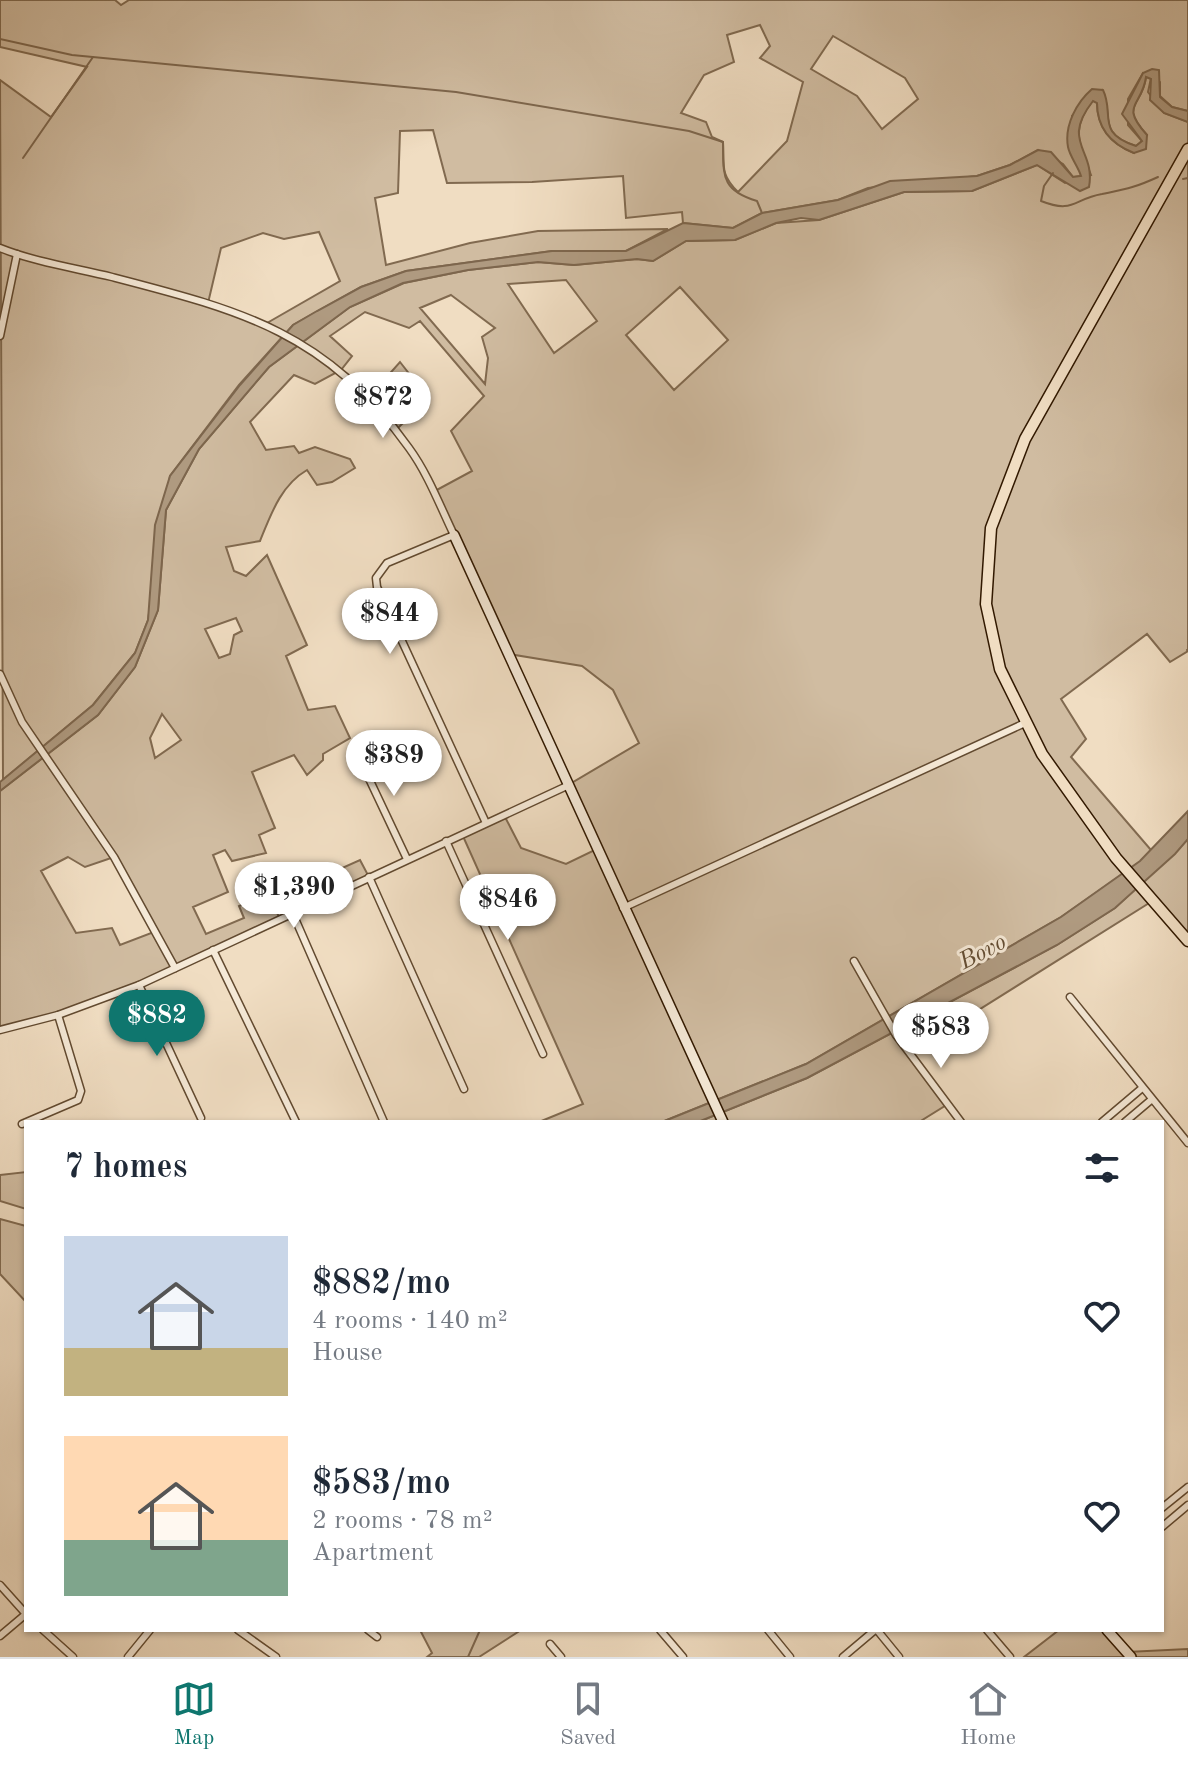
<!DOCTYPE html>
<html lang="en">
<head>
<meta charset="utf-8">
<style>
	:root { --surface:#fff; --page:#f6f6f7; --text:#1f2937; --muted:#747a83; --line:#e0e1e3; --accent:#0f766e }
	body { margin:0; font-family:"Old Standard TT",serif; background:var(--page); color:var(--text); height:100vh; display:flex; flex-direction:column; font-size:30px; white-space:nowrap }
	* { box-sizing:border-box; margin:0 }
	p { font-size:26px; color:var(--muted) }
	.icon { flex:none; width:44px; height:44px; fill:none; stroke:currentColor; stroke-width:2; stroke-linecap:round; stroke-linejoin:round }
	.map { position:relative; flex:1; overflow:hidden }
	.panel { position:absolute; left:24px; top:1120px; width:1140px; height:512px; display:flex; flex-direction:column; background:var(--surface); border-radius:0px; box-shadow:0 2px 6px #0004 }
	.panel>* { flex:none }
	.price { position:absolute; translate:-50% -68px; padding:0 18px; border-radius:28px; background:#fff; color:#222; font-size:26px; line-height:52px; filter:drop-shadow(0 2px 4px #0008) }
	.price::after { content:''; position:absolute; left:50%; top:48px; width:24px; height:18px; margin-left:-12px; background:inherit; clip-path:polygon(0 0,100% 0,50% 100%) }
	.price.selected { background:var(--accent); color:#fff }
	ul { padding:0; list-style:none }
	li { display:flex; align-items:center; gap:24px; height:200px; padding:0 40px }
	li span { display:grid; place-items:center; flex:none; width:224px; height:160px; border-radius:0px; color:#555 }
	li>.icon { margin-inline-start:auto }
	span .icon { width:96px; height:96px; fill:#fffc; stroke-width:1 }
	li b { font-size:34px }
	h2 { display:flex; justify-content:space-between; align-items:center; height:96px; padding:0 40px; font-size:34px }
	.menu { display:flex; justify-content:space-around; align-items:center; height:112px; border-top:2px solid var(--line); background:var(--surface); font-size:22px; color:var(--muted) }
	.menu a { display:grid; justify-items:center; gap:4px }
	.menu .selected { color:var(--accent) }
	.map>svg:first-child { display:block }
	.green { fill:#d0bca1; stroke:#816a50; stroke-width:2; fill-rule:evenodd }
	.water { fill:#af9a80; stroke:#7d664d; stroke-width:2 }
	.lines { fill:none; stroke-linecap:round; stroke-linejoin:round }
	.stream { stroke:#7d664d; stroke-width:2 }
	.street-casing { stroke:#624a30; stroke-width:9 }
	.secondary-casing { stroke:#321900; stroke-width:12 }
	.primary-casing { stroke:#321900; stroke-width:13 }
	.street { stroke:#f5e9d7; stroke-width:6 }
	.secondary { stroke:#f5e9d7; stroke-width:9 }
	.primary { stroke:#f0ddc2; stroke-width:10 }
	.labels { text-anchor:middle; stroke-width:6; stroke-linejoin:round; paint-order:stroke }
	.water-label { font-size:24px; font-style:italic; fill:#644d33; stroke:#f5e9d7 }
</style>
</head>
<body>
<div class="map">
<svg width="1188" height="1657" viewBox="0 0 1188 1657">
	<rect width="100%" height="100%" fill="#f0ddc2"/>
	<filter id="stains"><feTurbulence type="fractalNoise" baseFrequency=".0025" numOctaves="4"/><feColorMatrix values="0 0 0 0 .2 0 0 0 0 .09 0 0 0 0 .02 0 0 0 .5 -.17"/></filter>
	<radialGradient id="worn" r=".72"><stop offset=".6" stop-color="#630" stop-opacity="0"/><stop offset="1" stop-color="#630" stop-opacity=".3"/></radialGradient>
	<g class="green">
		<path d="M 0,0 L 115,0 L 121,5 L 129,0 L 1188,0 L 1188,111 L 1172,107 L 1160,96 L 1160,82 L 1143,73 L 1128,99 L 1128,125 L 1142,141 L 1136,146 C 1095,133 1115,114 1102,90 L 1072,116 L 1081,176 L 1073,177 L 1063,164 L 1038,150 L 1010,165 L 977,176 L 868,188 L 838,200 L 762,213 L 733,228 L 683,223 L 682,212 L 626,218 L 623,176 L 532,182 L 447,183 L 433,130 L 400,131 L 398,193 L 375,198 L 386,265 L 470,243 L 538,231 L 668,229 L 626,251 L 552,251 L 406,271 L 361,287 L 293,325 L 239,385 L 170,476 L 148,620 L 135,653 L 93,705 L 3,780 L 0,80 L 51,117 L 87,67 L 0,47 ZM 760,25 L 770,46 L 760,58 L 803,82 L 787,141 L 738,192 C 720,174 724,166 723,142 L 712,137 L 706,122 L 681,113 L 704,75 L 734,62 L 727,35 ZM 833,36 L 905,78 L 918,99 L 882,129 L 857,96 L 811,69 ZM 319,232 L 340,281 L 267,323 L 208,303 L 221,248 L 263,233 L 284,239 Z"/>
		<path d="M 1146,77 L 1151,78 L 1148,92 L 1164,113 L 1188,122 L 1188,651 L 1170,662 L 1147,634 L 1061,699 L 1086,739 L 1071,757 L 1151,850 L 1140,862 L 1061,917 L 806,1064 L 662,1122 L 539,1122 L 583,1104 L 462,834 L 504,815 L 521,848 L 566,864 L 599,848 L 570,784 L 639,743 L 613,690 L 582,666 L 509,654 L 433,492 L 472,471 L 451,431 L 484,396 L 420,321 L 409,328 L 365,312 L 330,336 L 352,356 L 341,370 L 315,384 L 294,375 L 250,422 L 266,450 L 294,446 L 299,453 L 315,447 L 350,459 L 355,468 L 332,482 L 317,485 L 307,470 C 281,485 271,514 260,541 L 226,547 L 234,571 L 246,576 L 267,555 L 307,645 L 286,656 L 308,710 L 335,706 L 350,738 L 323,754 L 323,760 L 307,775 L 294,755 L 252,772 L 275,828 L 259,835 L 266,853 L 232,861 L 225,850 L 213,855 L 228,892 L 193,907 L 206,934 L 244,918 L 239,906 L 268,894 L 280,919 C 188,963 98,1004 0,1030 L 0,791 L 98,715 L 135,667 L 158,610 L 166,510 L 199,449 L 269,367 L 350,307 L 404,283 L 468,270 L 538,262 L 574,265 L 637,259 L 653,261 L 686,241 L 735,240 L 776,223 L 819,220 L 904,192 L 972,191 L 1037,165 L 1065,183 L 1091,175 C 1079,143 1070,130 1093,100 L 1097,102 C 1097,128 1111,144 1134,153 L 1147,135 C 1118,104 1143,106 1146,77 ZM 566,280 L 597,321 L 554,353 L 508,284 ZM 680,287 L 728,340 L 674,390 L 626,335 ZM 451,295 L 495,328 L 482,337 L 488,358 L 485,384 L 420,308 ZM 236,618 L 242,631 L 234,635 L 230,654 L 219,658 L 205,629 ZM 162,714 L 181,740 L 155,758 L 150,738 ZM 68,857 L 85,867 L 114,857 L 154,932 L 120,945 L 112,928 L 76,933 L 41,871 Z"/>
		<path d="M 400,362 L 428,398 L 395,431 L 368,398 Z"/>
		<path d="M 1188,839 L 1188,939 L 1154,900 L 910,1053 L 948,1104 L 919,1122 L 698,1122 L 807,1078 L 1057,945 L 1115,908 Z"/>
		<path d="M 360,860 L 369,877 L 322,900 L 313,881 Z"/>
		<path d="M 26,1172 L 26,1209 L 0,1201 L 0,1175 Z"/>
		<path d="M 0,1219 L 26,1226 L 26,1302 L 0,1274 Z"/>
		<path d="M 420,1630 L 521,1630 L 479,1657 L 427,1657 L 432,1653 Z"/>
		<path d="M 1059,1630 L 1107,1630 L 1127,1652 L 1188,1649 L 1188,1657 L 1024,1657 Z"/>
	</g>
	<g class="water">
		<path d="M 1152,69 L 1159,70 L 1160,97 L 1172,107 L 1188,111 L 1188,122 L 1164,113 L 1150,100 L 1151,79 L 1146,77 C 1142,107 1119,104 1147,135 L 1146,149 L 1134,153 C 1111,144 1097,128 1097,103 L 1093,101 C 1060,143 1096,149 1089,187 L 1080,191 L 1037,165 L 972,191 L 904,192 L 819,220 L 801,218 L 776,223 L 735,240 L 686,241 L 653,261 L 637,259 L 574,265 L 538,262 L 468,270 L 403,283 L 350,307 L 269,367 L 199,449 L 166,510 L 158,610 L 135,667 L 98,715 L 0,791 L 0,782 L 93,705 L 135,653 L 148,620 L 155,525 L 170,476 L 240,385 L 293,325 L 317,311 L 361,287 L 406,271 L 552,251 L 626,251 L 683,223 L 733,228 L 762,213 L 838,200 L 890,181 L 977,176 L 1010,165 L 1038,150 L 1051,152 L 1073,177 L 1081,176 C 1078,166 1070,157 1068,147 C 1064,125 1077,102 1092,89 L 1103,90 C 1115,114 1095,133 1136,146 L 1142,141 L 1122,114 L 1143,73 Z"/>
		<path d="M 1188,811 L 1188,839 L 1175,854 L 1115,908 L 1057,945 L 807,1078 L 698,1122 L 662,1122 L 806,1064 L 1061,917 L 1140,861 Z"/>
	</g>
	<g class="lines">
		<g class="stream">
			<path d="M 0,39 L 72,55 L 456,92 L 689,131 L 723,142 C 724,173 719,190 757,201 L 762,213"/>
			<path d="M 23,158 L 93,57"/>
			<path d="M 1053,173 L 1044,186 L 1041,201 C 1074,214 1073,199 1102,194 C 1126,189 1134,188 1158,177"/>
			<path d="M 1183,179 L 1188,178"/>
			<path d="M 1187,650 L 1188,651"/>
			<path d="M 468,1657 L 480,1630"/>
		</g>
		<g class="street-casing">
			<g id="street">
				<path d="M 0,248 C 35,262 75,268 112,277 C 243,311 326,332 409,448 C 428,474 440,506 454,535 L 387,563 L 376,578 L 377,587 L 486,823"/>
				<path d="M 0,336 L 17,254"/>
				<path d="M 0,674 L 22,722 L 114,857 L 175,968"/>
				<path d="M 355,749 L 407,859"/>
				<path d="M 446,841 L 543,1054"/>
				<path d="M 369,877 L 464,1089"/>
				<path d="M 623,908 L 1025,723"/>
				<path d="M 293,914 L 384,1122"/>
				<path d="M 213,950 L 296,1122"/>
				<path d="M 854,961 L 896,1035 L 961,1122"/>
				<path d="M 139,985 L 201,1118"/>
				<path d="M 1070,997 L 1188,1143"/>
				<path d="M 0,1030 L 58,1015 L 139,985 L 569,785"/>
				<path d="M 1102,1122 L 1141,1089"/>
				<path d="M 1125,1122 L 1151,1100"/>
				<path d="M 22,1124 L 78,1100 L 81,1091 L 58,1015"/>
				<path d="M 1162,1508 L 1188,1487"/>
				<path d="M 1162,1527 L 1188,1505"/>
				<path d="M 0,1585 L 26,1614"/>
				<path d="M 43,1630 L 73,1657"/>
				<path d="M 238,1630 L 276,1657"/>
				<path d="M 368,1630 L 377,1637"/>
				<path d="M 660,1630 L 683,1657"/>
				<path d="M 768,1630 L 790,1657"/>
				<path d="M 877,1630 L 899,1657"/>
				<path d="M 987,1630 L 1010,1657"/>
				<path d="M 0,1636 L 26,1614"/>
				<path d="M 550,1644 L 561,1657"/>
				<path d="M 128,1657 L 150,1630"/>
				<path d="M 843,1657 L 875,1630"/>
			</g>
		</g>
		<g class="secondary-casing">
			<g id="secondary">
				<path d="M 454,535 L 723,1122"/>
				<path d="M 1107,1630 L 1131,1657"/>
			</g>
		</g>
		<g class="primary-casing">
			<path id="primary" d="M 1188,149 L 1025,439 L 991,528 L 986,604 L 1000,669 L 1042,754 L 1116,858 L 1188,941"/>
		</g>
		<use href="#street" class="street"/>
		<use href="#secondary" class="secondary"/>
		<use href="#primary" class="primary"/>
	</g>
	<g class="labels">
		<g class="water-label">
			<text transform="translate(982 951) rotate(-28)" y="8">Bovo</text>
		</g>
	</g>
	<rect width="100%" height="100%" filter="url(#stains)"/>
	<rect width="100%" height="100%" fill="url(#worn)"/>
</svg>
<b class="price" style="left:383px;top:440px">$872</b>
<b class="price" style="left:390px;top:656px">$844</b>
<b class="price" style="left:394px;top:798px">$389</b>
<b class="price" style="left:294px;top:930px">$1,390</b>
<b class="price" style="left:508px;top:942px">$846</b>
<b class="price selected" style="left:157px;top:1058px">$882</b>
<b class="price" style="left:941px;top:1070px">$583</b>
<section class="panel">
<h2>7 homes<svg class="icon" aria-label="filters" viewBox="0 0 24 24"><path d="M4 7h16M4 17h16"/><circle cx="9" cy="7" r="2"/><circle cx="15" cy="17" r="2"/></svg></h2>
<ul>
<li><span style="background:linear-gradient(#c9d6e8 70%,#c2b280 0)"><svg class="icon" aria-label="home" viewBox="0 0 24 24"><path d="M3 11l9-7 9 7M6 9v11h12V9"/></svg></span><div><b>$882/mo</b><p>4 rooms · 140 m²</p><p>House</p></div><svg class="icon" aria-label="heart" viewBox="0 0 24 24"><path d="M12 20l-8-8c-3-5 5-10 8-4 3-6 11-1 8 4z"/></svg></li>
<li><span style="background:linear-gradient(#ffd9b3 65%,#7fa58c 0)"><svg class="icon" aria-label="home" viewBox="0 0 24 24"><path d="M3 11l9-7 9 7M6 9v11h12V9"/></svg></span><div><b>$583/mo</b><p>2 rooms · 78 m²</p><p>Apartment</p></div><svg class="icon" aria-label="heart" viewBox="0 0 24 24"><path d="M12 20l-8-8c-3-5 5-10 8-4 3-6 11-1 8 4z"/></svg></li>
</ul>
</section>
</div>
<nav class="menu">
<a class="selected"><svg class="icon" aria-label="map" viewBox="0 0 24 24"><path d="M3 6l6-2 6 2 6-2v14l-6 2-6-2-6 2zM9 4v14M15 6v14"/></svg>Map</a>
<a><svg class="icon" aria-label="saved" viewBox="0 0 24 24"><path d="M7 4h10v16l-5-4-5 4z"/></svg>Saved</a>
<a><svg class="icon" aria-label="home" viewBox="0 0 24 24"><path d="M3 11l9-7 9 7M6 9v11h12V9"/></svg>Home</a>
</nav>
</body>
</html>
